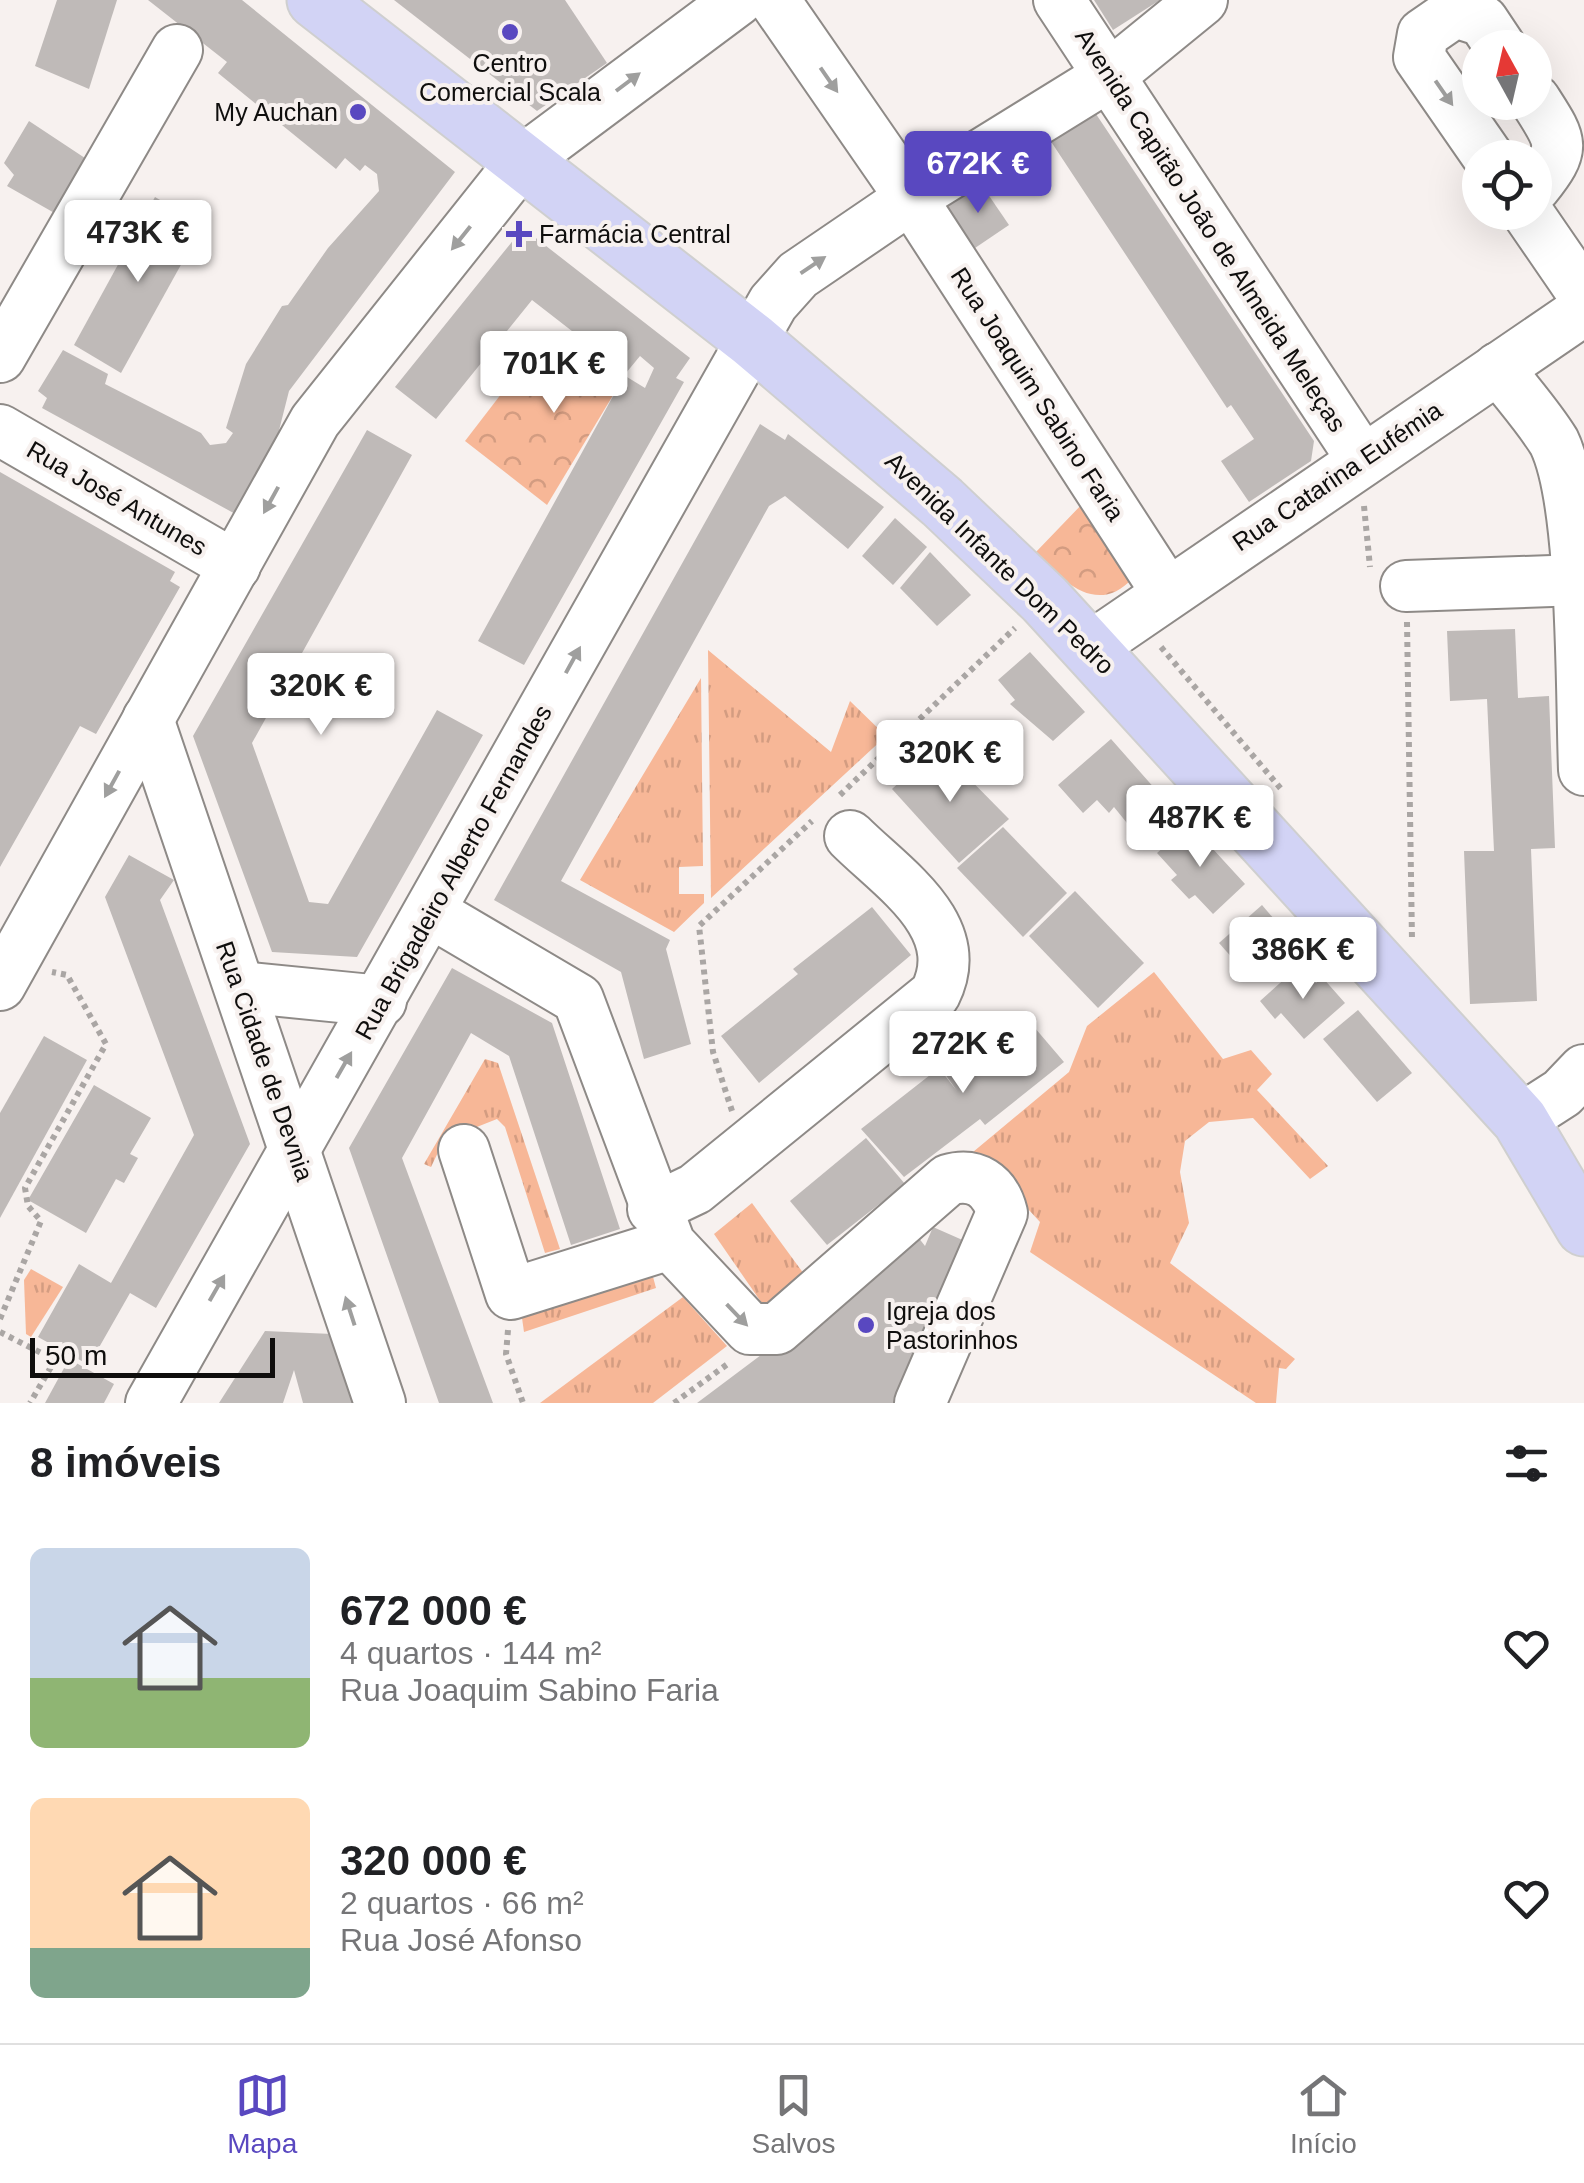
<!DOCTYPE html>
<html lang="pt">
<head>
<meta charset="utf-8">
<style>
	:root { --surface:#fff; --page:#f2f2f2; --text:#202124; --muted:#757577; --line:#e0e0e0; --accent:#5948c0 }
	body { margin:0; font-family:Arial,sans-serif; background:var(--page); color:var(--text); height:100vh; display:flex; flex-direction:column; font-size:38px; white-space:nowrap }
	* { box-sizing:border-box; margin:0 }
	p { font-size:32px; color:var(--muted) }
	.icon { flex:none; width:55px; height:55px; fill:none; stroke:currentColor; stroke-width:2; stroke-linecap:round; stroke-linejoin:round }
	.map { position:relative; height:1403px; overflow:hidden }
	.drawer { display:flex; flex-direction:column; background:var(--surface); flex:1 }
	.drawer>* { flex:none }
	.needle { width:65px; rotate:352deg }
	.controls { position:absolute; left:1462px; top:30px; display:grid; gap:20px }
	.controls a { display:grid; place-items:center; width:90px; height:90px; border-radius:50%; background:var(--surface); box-shadow:0 10px 40px #0002; font-size:50px }
	.scale { position:absolute; left:30px; bottom:25px; width:245px; box-sizing:border-box; padding-left:10px; border:5px solid #0f0e0d; border-top:0; font-size:28px; line-height:35px; white-space:nowrap; color:#0f0e0d; -webkit-text-stroke:8px #f7f1ef; paint-order:stroke }
	.price { position:absolute; translate:-50% -85px; padding:0 22px; border-radius:10px; background:#fff; color:#222; font-size:32px; line-height:65px; filter:drop-shadow(0 2px 5px #0008) }
	.price::after { content:''; position:absolute; left:50%; top:60px; width:30px; height:22px; margin-left:-15px; background:inherit; clip-path:polygon(0 0,100% 0,50% 100%) }
	.price.current { background:var(--accent); color:#fff }
	ul { padding:0; list-style:none }
	li { display:flex; align-items:center; gap:30px; height:250px; padding:0 30px }
	li span { display:grid; place-items:center; flex:none; width:280px; height:200px; border-radius:15px; color:#555 }
	li>.icon { margin-inline-start:auto }
	span .icon { width:120px; height:120px; fill:#fffc; stroke-width:1 }
	li b { font-size:42px }
	h2 { display:flex; justify-content:space-between; align-items:center; height:120px; padding:0 30px; font-size:42px }
	.tabs { display:flex; justify-content:space-around; align-items:center; height:140px; border-top:2px solid var(--line); background:var(--surface); font-size:28px; color:var(--muted) }
	.tabs a { display:grid; justify-items:center; gap:5px }
	.tabs .current { color:var(--accent) }
	.map>svg:first-child { display:block }
	.grass { fill:url(#grass-tufts) }
	.park { fill:url(#park-crowns) }
	.building { fill:#bfbab8 }
	.lines { fill:none; stroke-linecap:round; stroke-linejoin:round }
	.minor-casing { stroke:#8e8a87; stroke-width:54 }
	.major-casing { stroke:#cfcfcf; stroke-width:59 }
	.path { stroke:#aaa6a4; stroke-width:6; stroke-dasharray:5 5; stroke-linecap:butt }
	.minor { stroke:#fff; stroke-width:50 }
	.major { stroke:#d2d3f5; stroke-width:55 }
	.oneway { fill:#9f9f9e }
	.poi-dot { fill:#5948c0; stroke:#f7f1ef; stroke-width:4 }
	.labels { text-anchor:middle; stroke-width:8; stroke-linejoin:round; paint-order:stroke }
	.poi-label { font-size:25px; fill:#0f0e0d; stroke:#f7f1ef; text-anchor:start }
	.street-label { font-size:25px; fill:#0f0e0d; stroke:#f7f1ef }
</style>
</head>
<body>
<div class="map">
<svg width="1584" height="1403" viewBox="0 0 1584 1403">
	<defs>
		<pattern id="grass-tufts" width="24" height="20" patternUnits="userSpaceOnUse" patternTransform="scale(2.5)"><rect width="24" height="20" fill="#f7b797"/><path d="M3 7l-1-3M5 7V3M7 7l1-3M15 17l-1-3M17 17v-4M19 17l1-3" fill="none" stroke="#d39c81"/></pattern>
		<pattern id="park-crowns" width="20" height="18" patternUnits="userSpaceOnUse" patternTransform="scale(2.5)"><rect width="20" height="18" fill="#f7b797"/><path d="M2 6a3 3 0 1 1 6 0M12 15a3 3 0 1 1 6 0" fill="none" stroke="#d39c81"/></pattern>
	</defs>
	<rect width="100%" height="100%" fill="#f7f1ef"/>
	<g class="grass">
		<path d="M 708,650 L 831,752 L 850,701 L 886,736 L 711,898 Z"/>
		<path d="M 701,678 L 703,866 L 679,867 L 679,894 L 704,894 L 704,903 L 674,932 L 580,880 Z"/>
		<path d="M 1154,972 L 1223,1059 L 1251,1050 L 1272,1074 L 1257,1090 L 1328,1166 L 1310,1179 L 1253,1118 L 1209,1122 L 1185,1141 L 1180,1172 L 1189,1223 L 1170,1263 L 1295,1359 L 1286,1369 L 1279,1368 L 1276,1403 L 1256,1403 L 1030,1252 L 1040,1222 L 1004,1183 L 961,1162 L 1069,1072 L 1087,1026 Z"/>
		<path d="M 485,1059 L 498,1063 L 560,1249 L 545,1253 L 505,1127 L 497,1119 L 444,1140 L 431,1167 L 424,1164 Z"/>
		<path d="M 752,1203 L 812,1285 L 770,1315 L 714,1234 Z"/>
		<path d="M 31,1269 L 63,1287 L 31,1337 L 26,1334 L 24,1280 Z"/>
		<path d="M 652,1273 L 656,1288 L 524,1332 L 522,1318 Z"/>
		<path d="M 683,1297 L 727,1346 L 653,1403 L 540,1403 Z"/>
	</g>
	<g class="park">
		<path d="M 549,332 L 618,387 L 547,505 L 465,441 Z"/>
		<path d="M 1085,501 L 1133,578 C 1097,617 1063,581 1035,553 Z"/>
	</g>
	<g class="building">
		<path d="M 57,0 L 117,0 L 89,89 L 35,66 Z"/>
		<path d="M 148,0 L 242,0 L 455,172 L 289,391 L 272,458 L 239,516 L 42,408 L 47,398 L 38,391 L 63,350 L 108,374 L 105,384 L 201,433 L 210,445 L 226,443 L 233,433 L 226,428 L 246,364 L 282,306 L 288,305 L 328,248 L 379,191 L 377,174 L 365,165 L 360,171 L 345,158 L 336,169 L 218,73 L 227,62 Z"/>
		<path d="M 394,0 L 565,0 L 607,63 L 537,111 Z"/>
		<path d="M 1094,0 L 1160,0 L 1113,30 Z"/>
		<path d="M 1092,108 L 1314,441 L 1311,461 L 1249,502 L 1221,461 L 1254,439 L 1231,405 L 1227,408 L 1048,137 Z"/>
		<path d="M 29,121 L 100,168 L 65,219 L 7,186 L 14,175 L 4,163 Z"/>
		<path d="M 981,184 L 1009,225 L 975,248 L 946,207 Z"/>
		<path d="M 155,197 L 203,225 L 121,373 L 74,345 Z"/>
		<path d="M 523,228 L 690,358 L 676,378 L 684,382 L 524,665 L 478,641 L 612,398 L 627,377 L 645,388 L 654,368 L 640,356 L 626,373 L 532,300 L 436,419 L 395,387 Z"/>
		<path d="M 760,424 L 785,440 L 788,434 L 884,507 L 848,549 L 785,496 L 769,506 L 561,881 L 670,940 L 666,949 L 691,1044 L 644,1059 L 621,972 L 494,900 Z"/>
		<path d="M 367,430 L 412,455 L 252,743 L 309,902 L 328,904 L 437,710 L 483,735 L 357,957 L 272,952 L 193,736 Z"/>
		<path d="M 0,472 L 175,572 L 170,581 L 180,587 L 96,734 L 80,726 L 0,867 Z"/>
		<path d="M 895,518 L 927,547 L 893,585 L 862,556 Z"/>
		<path d="M 930,552 L 971,595 L 937,626 L 900,588 Z"/>
		<path d="M 1515,629 L 1518,698 L 1549,696 L 1555,848 L 1531,849 L 1537,1001 L 1470,1004 L 1464,851 L 1494,851 L 1487,699 L 1450,701 L 1447,631 Z"/>
		<path d="M 1030,652 L 1085,712 L 1053,741 L 1010,704 L 1015,700 L 998,680 Z"/>
		<path d="M 1111,739 L 1164,799 L 1131,828 L 1114,807 L 1109,813 L 1097,800 L 1083,813 L 1058,785 Z"/>
		<path d="M 938,747 L 1009,819 L 959,863 L 892,789 Z"/>
		<path d="M 1190,824 L 1245,884 L 1213,914 L 1195,895 L 1189,899 L 1171,880 L 1177,875 L 1157,853 Z"/>
		<path d="M 1003,827 L 1067,893 L 1023,937 L 957,868 Z"/>
		<path d="M 129,855 L 174,880 L 160,900 L 250,1144 L 156,1308 L 130,1293 L 89,1365 L 38,1337 L 79,1264 L 111,1283 L 194,1135 L 105,897 Z"/>
		<path d="M 1075,891 L 1144,963 L 1098,1008 L 1029,936 Z"/>
		<path d="M 1262,905 L 1292,940 L 1250,978 L 1219,943 Z"/>
		<path d="M 872,907 L 911,955 L 759,1083 L 721,1036 L 798,974 L 793,969 Z"/>
		<path d="M 1300,965 L 1316,983 L 1322,977 L 1345,1003 L 1304,1039 L 1281,1013 L 1275,1019 L 1260,1001 Z"/>
		<path d="M 452,968 L 552,1023 L 620,1229 L 571,1245 L 509,1056 L 471,1033 L 402,1158 L 493,1403 L 439,1403 L 349,1148 Z"/>
		<path d="M 1358,1010 L 1412,1073 L 1377,1102 L 1323,1039 Z"/>
		<path d="M 1023,1014 L 1064,1062 L 985,1125 L 980,1119 L 904,1177 L 861,1129 L 939,1068 L 957,1091 L 945,1074 Z"/>
		<path d="M 44,1036 L 87,1060 L 0,1218 L 0,1113 Z"/>
		<path d="M 94,1085 L 151,1118 L 130,1154 L 138,1158 L 124,1183 L 116,1179 L 86,1233 L 28,1200 Z"/>
		<path d="M 866,1138 L 905,1184 L 827,1245 L 790,1201 Z"/>
		<path d="M 933,1227 L 967,1242 L 896,1403 L 697,1403 L 918,1237 L 925,1246 Z"/>
		<path d="M 265,1331 L 332,1334 L 356,1403 L 303,1403 L 294,1370 L 283,1403 L 219,1403 Z"/>
		<path d="M 69,1359 L 114,1384 L 104,1403 L 45,1403 Z"/>
	</g>
	<g class="lines">
		<g class="minor-casing">
			<g id="minor">
				<path d="M 774,0 L 911,198 L 1166,591"/>
				<path d="M 1059,0 L 1362,459"/>
				<path d="M 1535,100 C 1562,142 1567,147 1535,187"/>
				<path d="M 1489,158 L 1419,57 L 1423,34 L 1455,12 L 1483,21 L 1501,48"/>
				<path d="M 1527,212 L 1584,295"/>
				<path d="M 0,357 L 177,50"/>
				<path d="M 1498,368 C 1516,392 1538,416 1554,442 C 1584,504 1581,690 1584,770"/>
				<path d="M 0,430 L 235,566"/>
				<path d="M 1406,586 L 1580,580"/>
				<path d="M 1092,646 L 1584,310"/>
				<path d="M 148,719 L 380,1403"/>
				<path d="M 432,913 L 578,999 L 670,1244 L 750,1329 L 777,1329 L 948,1180 C 975,1172 995,1185 1002,1213 L 920,1403"/>
				<path d="M 0,985 L 315,421 L 522,161 L 738,0"/>
				<path d="M 240,987 L 381,1001"/>
				<path d="M 1520,1120 L 1562,1093 L 1584,1070"/>
				<path d="M 464,1150 L 511,1294 L 670,1244"/>
				<path d="M 653,1209 L 695,1189 L 935,994 C 969,926 893,879 850,836"/>
				<path d="M 151,1403 L 773,303 L 798,275 L 911,198 L 1110,75 L 1202,0"/>
			</g>
		</g>
		<g class="major-casing">
			<path id="major" d="M 315,0 L 752,340 L 942,502 L 1045,600 L 1520,1120 L 1584,1228"/>
		</g>
		<g class="path">
			<path d="M 1364,506 L 1370,567"/>
			<path d="M 1407,622 L 1412,940"/>
			<path d="M 1161,647 L 1282,790"/>
			<path d="M 840,795 L 1015,628"/>
			<path d="M 732,1111 L 713,1052 L 699,926 L 812,821"/>
			<path d="M 0,1319 L 41,1221 L 28,1206 L 25,1188 L 106,1044 L 67,975 L 52,972"/>
			<path d="M 508,1330 L 506,1354 L 523,1403"/>
			<path d="M 0,1332 L 55,1360 L 30,1403"/>
			<path d="M 674,1403 L 729,1363"/>
		</g>
		<use href="#minor" class="minor"/>
		<use href="#major" class="major"/>
	</g>
	<defs><path id="oneway-solid" d="M-6-.8H1V-3.2L6.5 0L1 3.2V.8H-6Z" transform="scale(2.5)"/></defs>
	<g class="oneway">
		<use href="#oneway-solid" transform="translate(829 80) rotate(55)"/>
		<use href="#oneway-solid" transform="translate(628 82) rotate(-37)"/>
		<use href="#oneway-solid" transform="translate(1444 93) rotate(55)"/>
		<use href="#oneway-solid" transform="translate(461 238) rotate(129)"/>
		<use href="#oneway-solid" transform="translate(813 265) rotate(-34)"/>
		<use href="#oneway-solid" transform="translate(271 500) rotate(119)"/>
		<use href="#oneway-solid" transform="translate(573 660) rotate(-61)"/>
		<use href="#oneway-solid" transform="translate(112 784) rotate(119)"/>
		<use href="#oneway-solid" transform="translate(344 1065) rotate(-60)"/>
		<use href="#oneway-solid" transform="translate(217 1288) rotate(-60)"/>
		<use href="#oneway-solid" transform="translate(350 1311) rotate(-108)"/>
		<use href="#oneway-solid" transform="translate(737 1315) rotate(46)"/>
	</g>
	<g class="poi-dot">
		<circle cx="510" cy="32" r="10"/>
		<circle cx="358" cy="112" r="10"/>
		<path d="M514 219h10v10h10v10h-10v10h-10v-10h-10v-10h10z"/>
		<circle cx="866" cy="1325" r="10"/>
	</g>
	<g class="labels">
		<g class="poi-label">
			<text x="510" y="72" text-anchor="middle">Centro<tspan x="510" dy="29">Comercial Scala</tspan></text>
			<text x="338" y="121" text-anchor="end">My Auchan</text>
			<text x="539" y="243">Farmácia Central</text>
			<text x="886" y="1320">Igreja dos<tspan x="886" dy="29">Pastorinhos</tspan></text>
		</g>
		<g class="street-label">
			<text transform="translate(1211 230) rotate(57)" y="9">Avenida Capitão João de Almeida Meleças</text>
			<text transform="translate(1038 394) rotate(57)" y="9">Rua Joaquim Sabino Faria</text>
			<text transform="translate(1337 476) rotate(-34)" y="9">Rua Catarina Eufémia</text>
			<text transform="translate(117 498) rotate(30)" y="9">Rua José Antunes</text>
			<text transform="translate(1000 563) rotate(44)" y="9">Avenida Infante Dom Pedro</text>
			<text transform="translate(453 872) rotate(-61)" y="9">Rua Brigadeiro Alberto Fernandes</text>
			<text transform="translate(265 1061) rotate(71)" y="9">Rua Cidade de Devnia</text>
		</g>
	</g>
</svg>
<div class="controls">
<a><svg class="needle" viewBox="-14 -14 28 28"><path d="M0-13l5 13h-10z" fill="#e53935"/><path d="M0 13l5-13h-10z" fill="#757577"/></svg></a>
<a><svg class="icon" aria-label="locate" viewBox="0 0 24 24"><circle cx="12" cy="12" r="6"/><path d="M12 2v4M12 18v4M2 12h4M18 12h4"/></svg></a>
</div>
<div class="scale">50 m</div>
<b class="price current" style="left:978px;top:216px">672K €</b>
<b class="price" style="left:138px;top:285px">473K €</b>
<b class="price" style="left:554px;top:416px">701K €</b>
<b class="price" style="left:321px;top:738px">320K €</b>
<b class="price" style="left:950px;top:805px">320K €</b>
<b class="price" style="left:1200px;top:870px">487K €</b>
<b class="price" style="left:1303px;top:1002px">386K €</b>
<b class="price" style="left:963px;top:1096px">272K €</b>
</div>
<section class="drawer">
<h2>8 imóveis<svg class="icon" aria-label="filters" viewBox="0 0 24 24"><path d="M4 7h16M4 17h16"/><circle cx="9" cy="7" r="2"/><circle cx="15" cy="17" r="2"/></svg></h2>
<ul>
<li><span style="background:linear-gradient(#c9d6e8 65%,#8fb573 0)"><svg class="icon" aria-label="home" viewBox="0 0 24 24"><path d="M3 11l9-7 9 7M6 9v11h12V9"/></svg></span><div><b>672 000 €</b><p>4 quartos · 144 m²</p><p>Rua Joaquim Sabino Faria</p></div><svg class="icon" aria-label="heart" viewBox="0 0 24 24"><path d="M12 20l-8-8c-3-5 5-10 8-4 3-6 11-1 8 4z"/></svg></li>
<li><span style="background:linear-gradient(#ffd9b3 75%,#7fa58c 0)"><svg class="icon" aria-label="home" viewBox="0 0 24 24"><path d="M3 11l9-7 9 7M6 9v11h12V9"/></svg></span><div><b>320 000 €</b><p>2 quartos · 66 m²</p><p>Rua José Afonso</p></div><svg class="icon" aria-label="heart" viewBox="0 0 24 24"><path d="M12 20l-8-8c-3-5 5-10 8-4 3-6 11-1 8 4z"/></svg></li>
</ul>
</section>
<nav class="tabs">
<a class="current"><svg class="icon" aria-label="map" viewBox="0 0 24 24"><path d="M3 6l6-2 6 2 6-2v14l-6 2-6-2-6 2zM9 4v14M15 6v14"/></svg>Mapa</a>
<a><svg class="icon" aria-label="saved" viewBox="0 0 24 24"><path d="M7 4h10v16l-5-4-5 4z"/></svg>Salvos</a>
<a><svg class="icon" aria-label="home" viewBox="0 0 24 24"><path d="M3 11l9-7 9 7M6 9v11h12V9"/></svg>Início</a>
</nav>
</body>
</html>
